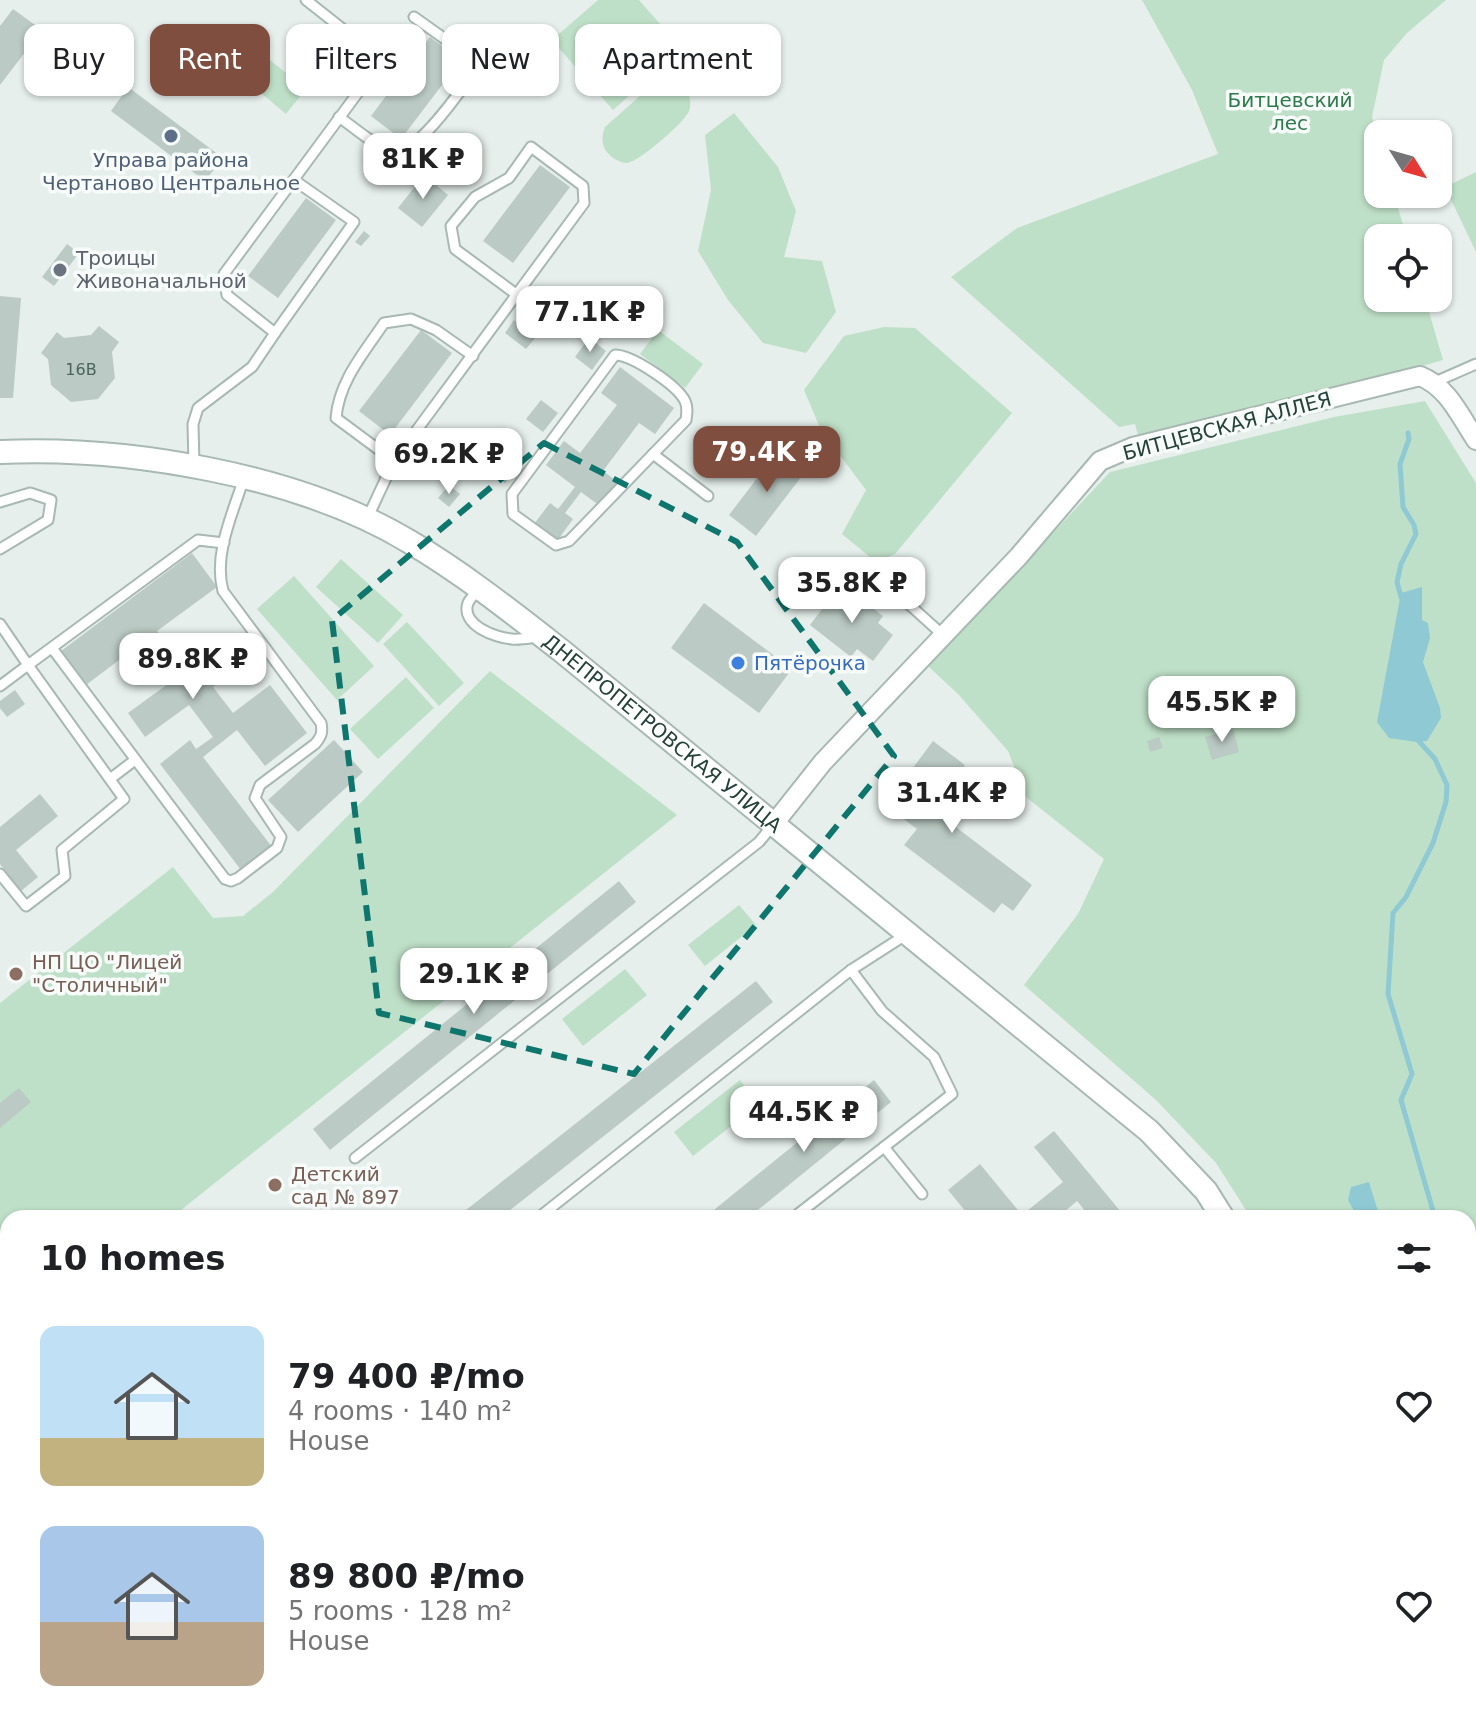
<!DOCTYPE html>
<html lang="en">
<head>
<meta charset="utf-8">
<style>
	:root { --surface:#fff; --page:#f6f6f6; --text:#202124; --muted:#757577; --accent:#7f4e3f }
	body { margin:0; font-family:"DejaVu Sans",sans-serif; background:var(--page); color:var(--text); height:100vh; display:flex; flex-direction:column; font-size:30px; white-space:nowrap }
	* { box-sizing:border-box; margin:0 }
	p { font-size:26px; color:var(--muted) }
	.icon { flex:none; width:44px; height:44px; fill:none; stroke:currentColor; stroke-width:2; stroke-linecap:round; stroke-linejoin:round }
	.map { position:relative; flex:1; overflow:hidden }
	.details { position:absolute; left:0px; top:1210px; width:1476px; height:514px; display:flex; flex-direction:column; background:var(--surface); border-radius:24px 24px 0 0; box-shadow:0 2px 6px #0004 }
	.details>* { flex:none }
	.guide { position:absolute; left:24px; top:24px; width:800px; height:72px; display:flex; gap:16px }
	.needle { width:52px; rotate:127deg }
	.buttons { position:absolute; left:1364px; top:120px; display:grid; gap:16px }
	.buttons a { display:grid; place-items:center; width:88px; height:88px; border-radius:16px; background:var(--surface); box-shadow:0 2px 6px #0004; font-size:40px }
	.price { position:absolute; translate:-50% -68px; padding:0 18px; border-radius:16px; background:#fff; color:#222; font-size:26px; line-height:52px; filter:drop-shadow(0 2px 4px #0008) }
	.price::after { content:''; position:absolute; left:50%; top:48px; width:24px; height:18px; margin-left:-12px; background:inherit; clip-path:polygon(0 0,100% 0,50% 100%) }
	.price.current { background:var(--accent); color:#fff }
	ul { padding:0; list-style:none }
	li { display:flex; align-items:center; gap:24px; height:200px; padding:0 40px }
	li span { display:grid; place-items:center; flex:none; width:224px; height:160px; border-radius:16px; color:#555 }
	li>.icon { margin-inline-start:auto }
	span .icon { width:96px; height:96px; fill:#fffc; stroke-width:1 }
	li b { font-size:34px }
	h2 { display:flex; justify-content:space-between; align-items:center; height:96px; padding:0 40px; font-size:34px }
	.chip { padding:0 28px; border-radius:16px; background:var(--surface); box-shadow:0 2px 6px #0004; font-size:28px; line-height:72px }
	.chip.current { background:var(--accent); color:#fff }
	.map>svg:first-child { display:block }
	.green { fill:#bfe0c8 }
	.water { fill:#8ec9d4 }
	.lines { fill:none; stroke-linecap:round; stroke-linejoin:round }
	.stream { stroke:#8ec9d4; stroke-width:5 }
	.building { fill:#bbcac4 }
	.service-casing { stroke:#a8b8b2; stroke-width:13 }
	.minor-casing { stroke:#a8b8b2; stroke-width:22 }
	.tertiary-casing { stroke:#a8b8b2; stroke-width:26 }
	.service { stroke:#fff; stroke-width:9 }
	.minor { stroke:#fff; stroke-width:18 }
	.tertiary { stroke:#fff; stroke-width:22 }
	.marked { fill:none; stroke:#0f766e; stroke-width:6; stroke-dasharray:16 10; stroke-linejoin:round }
	.service-dot { fill:#5c6f8a; stroke:#f7fbf9; stroke-width:3 }
	.worship-dot { fill:#6b7280; stroke:#f7fbf9; stroke-width:3 }
	.shop-dot { fill:#3f7fe0; stroke:#f7fbf9; stroke-width:3 }
	.education-dot { fill:#8d6e63; stroke:#f7fbf9; stroke-width:3 }
	.labels { text-anchor:middle; stroke-width:7; stroke-linejoin:round; paint-order:stroke }
	.number-label { font-size:16px; fill:#4a645c }
	.park-label { font-size:20px; fill:#2d7a4b; stroke:#f7fbf9 }
	.service-label { font-size:20px; fill:#4e5e75; stroke:#f7fbf9 }
	.worship-label { font-size:20px; fill:#5b616d; stroke:#f7fbf9; text-anchor:start }
	.street-label { font-size:20px; fill:#24423a; stroke:#f7fbf9 }
	.shop-label { font-size:20px; fill:#366cbe; stroke:#f7fbf9; text-anchor:start }
	.education-label { font-size:20px; fill:#785e54; stroke:#f7fbf9; text-anchor:start }
</style>
</head>
<body>
<div class="map">
<svg width="1476" height="1723" viewBox="0 0 1476 1723">
	<rect width="100%" height="100%" fill="#e6efeb"/>
	<g class="green">
		<path d="M 598,0 L 639,0 L 682,49 L 613,110 L 552,40 Z"/>
		<path d="M 1142,0 L 1446,0 L 1407,33 L 1384,60 L 1372,117 L 1378,138 L 1378,194 L 1394,194 L 1407,238 L 1378,238 L 1378,298 L 1425,298 L 1443,360 L 1327,394 L 1140,442 L 1135,424 L 1119,427 L 951,277 L 1017,228 L 1218,154 L 1192,90 Z"/>
		<path d="M 230,28 L 306,89 L 286,114 L 250,84 L 246,88 L 208,58 Z"/>
		<path d="M 667,79 C 681,82 695,95 689,111 C 685,122 639,162 627,163 C 619,163 611,157 606,151 C 601,143 602,135 605,127 L 658,80 Z"/>
		<path d="M 734,113 L 778,167 L 796,211 L 784,257 L 822,261 L 836,312 L 806,353 L 763,343 L 728,300 L 698,251 L 711,190 L 705,135 Z"/>
		<path d="M 1476,172 L 1476,252 L 1445,187 Z"/>
		<path d="M 884,327 L 915,328 L 1012,413 L 895,554 L 876,562 L 842,534 L 866,490 L 821,430 L 804,390 L 844,336 Z"/>
		<path d="M 658,330 L 703,364 L 685,388 L 640,354 Z"/>
		<path d="M 1425,401 L 1476,483 L 1476,1342 L 1468,1329 L 1468,1218 L 1251,1218 L 1216,1163 L 1156,1100 L 1024,985 L 1078,914 L 1104,859 L 1026,797 L 1008,751 L 958,694 L 928,666 L 1110,472 L 1334,417 Z"/>
		<path d="M 341,559 L 403,615 L 378,643 L 316,587 Z"/>
		<path d="M 294,576 L 374,666 L 337,700 L 257,609 Z"/>
		<path d="M 407,622 L 464,683 L 439,706 L 383,644 Z"/>
		<path d="M 490,671 L 677,815 L 171,1218 L 8,1218 L 8,1348 L 0,1355 L 0,1003 L 173,867 L 213,918 L 243,916 L 273,892 Z"/>
		<path d="M 406,677 L 434,708 L 378,759 L 350,729 Z"/>
		<path d="M 739,905 L 756,925 L 705,966 L 688,945 Z"/>
		<path d="M 625,969 L 647,995 L 583,1046 L 562,1019 Z"/>
		<path d="M 740,1080 L 759,1104 L 693,1156 L 674,1132 Z"/>
	</g>
	<g class="water">
		<path d="M 1422,587 L 1422,620 L 1428,623 L 1430,638 L 1423,662 L 1440,708 L 1441,718 L 1427,741 L 1417,742 L 1389,738 L 1377,722 L 1401,593 Z"/>
		<path d="M 1369,1182 L 1380,1218 L 1358,1218 L 1348,1200 L 1351,1187 Z"/>
	</g>
	<g class="lines">
		<g class="stream">
			<path d="M 1401,597 L 1397,582 L 1401,564 L 1416,534 L 1414,525 L 1403,507 L 1400,464 L 1409,439 L 1408,433"/>
			<path d="M 1416,738 L 1435,759 L 1447,785 L 1446,802 L 1433,843 L 1406,897 L 1393,913 L 1388,994 L 1412,1074 L 1401,1100 L 1435,1218"/>
			<path d="M 1468,1307 L 1476,1316"/>
		</g>
	</g>
	<g class="building">
		<path d="M 13,9 L 42,30 L 0,85 L 0,26 Z"/>
		<path d="M 430,37 L 461,60 L 401,139 L 371,116 Z"/>
		<path d="M 128,87 L 223,158 L 205,181 L 111,111 Z"/>
		<path d="M 540,165 L 570,187 L 513,263 L 483,241 Z"/>
		<path d="M 424,175 L 448,195 L 422,227 L 398,208 Z"/>
		<path d="M 306,198 L 336,220 L 278,298 L 248,276 Z"/>
		<path d="M 364,231 L 370,236 L 361,246 L 355,242 Z"/>
		<path d="M 67,244 L 79,253 L 54,286 L 42,277 Z"/>
		<path d="M 0,296 L 21,298 L 13,398 L 0,398 Z"/>
		<path d="M 514,320 L 536,337 L 526,349 L 505,333 Z"/>
		<path d="M 99,326 L 119,342 L 112,352 L 115,378 L 98,399 L 71,402 L 51,385 L 48,359 L 41,353 L 57,332 L 64,338 L 91,335 Z"/>
		<path d="M 421,330 L 452,353 L 390,435 L 359,411 Z"/>
		<path d="M 589,338 L 606,351 L 592,370 L 575,357 Z"/>
		<path d="M 620,367 L 674,408 L 655,434 L 639,423 L 603,471 L 618,482 L 600,506 L 581,492 L 565,513 L 573,519 L 557,541 L 534,524 L 550,503 L 558,509 L 575,487 L 546,465 L 564,441 L 580,453 L 617,405 L 601,393 Z"/>
		<path d="M 541,400 L 558,413 L 543,432 L 526,419 Z"/>
		<path d="M 778,451 L 805,472 L 756,536 L 729,515 Z"/>
		<path d="M 504,453 L 518,464 L 505,483 L 490,472 Z"/>
		<path d="M 449,485 L 460,494 L 449,507 L 438,498 Z"/>
		<path d="M 192,553 L 217,587 L 157,631 L 186,670 L 235,634 L 253,658 L 213,687 L 233,713 L 270,685 L 307,733 L 265,766 L 237,730 L 203,757 L 272,847 L 241,870 L 160,764 L 190,740 L 196,749 L 213,737 L 189,705 L 145,737 L 128,713 L 176,678 L 147,639 L 86,685 L 61,651 Z"/>
		<path d="M 841,584 L 883,616 L 878,623 L 893,635 L 873,661 L 857,649 L 851,657 L 810,625 Z"/>
		<path d="M 704,603 L 792,669 L 759,713 L 671,648 Z"/>
		<path d="M 15,690 L 25,704 L 7,717 L 0,708 L 0,701 Z"/>
		<path d="M 1233,729 L 1239,752 L 1212,760 L 1205,737 Z"/>
		<path d="M 1159,737 L 1163,748 L 1150,752 L 1147,741 Z"/>
		<path d="M 334,740 L 363,772 L 298,832 L 268,800 Z"/>
		<path d="M 933,741 L 965,765 L 932,809 L 1032,885 L 1013,911 L 1002,903 L 994,913 L 904,845 L 917,829 L 885,805 Z"/>
		<path d="M 40,794 L 58,816 L 16,850 L 38,877 L 21,891 L 0,864 L 0,827 Z"/>
		<path d="M 619,881 L 636,902 L 330,1150 L 313,1129 Z"/>
		<path d="M 756,981 L 773,1002 L 633,1113 L 500,1218 L 456,1218 Z"/>
		<path d="M 874,1080 L 891,1102 L 748,1218 L 704,1218 Z"/>
		<path d="M 19,1088 L 31,1102 L 0,1128 L 0,1103 Z"/>
		<path d="M 1054,1131 L 1126,1218 L 1091,1218 L 1077,1201 L 1057,1218 L 971,1218 L 948,1190 L 980,1164 L 1022,1215 L 1063,1182 L 1034,1147 Z"/>
		<path d="M 4,1449 L 8,1454 L 8,1487 L 0,1493 L 0,1452 Z"/>
		<path d="M 0,1613 L 8,1624 L 8,1672 L 0,1678 Z"/>
		<rect x="1468" y="1644" width="8" height="30"/>
		<path d="M 1468,1712 L 1476,1712 L 1476,1723 L 1448,1723 L 1448,1716 L 1468,1716 Z"/>
		<path d="M 18,1716 L 73,1716 L 79,1723 L 9,1723 Z"/>
		<path d="M 398,1716 L 448,1716 L 439,1723 L 389,1723 Z"/>
		<path d="M 620,1716 L 665,1716 L 671,1723 L 612,1723 Z"/>
		<path d="M 783,1716 L 820,1716 L 825,1723 L 789,1723 Z"/>
		<path d="M 954,1716 L 1003,1716 L 993,1723 L 944,1723 Z"/>
		<path d="M 1171,1716 L 1220,1716 L 1224,1721 L 1177,1723 Z"/>
	</g>
	<g class="lines">
		<g class="service-casing">
			<g id="service">
				<path d="M 339,117 C 352,126 379,149 392,152 C 417,157 465,84 480,64 L 414,17"/>
				<path d="M 275,333 L 354,222 L 294,180"/>
				<path d="M 615,355 C 632,355 677,385 685,401 C 688,407 687,413 686,420 L 569,541 L 556,545 L 513,514 L 512,494 Z"/>
				<path d="M 1435,382 L 1476,364"/>
				<path d="M 653,454 L 708,496"/>
				<path d="M 394,461 L 336,418 C 339,381 364,353 384,323 L 411,319 L 436,330 L 473,356"/>
				<path d="M 194,465 L 193,424 L 198,408 L 252,367 L 275,333 L 227,295 L 224,274 L 382,60 L 306,0"/>
				<path d="M 0,502 L 30,493 L 51,500 L 48,520 L 0,549"/>
				<path d="M 367,519 L 394,461 L 584,203 L 583,186 L 531,147 L 509,178 L 475,197 L 451,226 L 455,249 L 516,294"/>
				<path d="M 871,570 L 944,636"/>
				<path d="M 480,588 C 477,592 470,598 468,603 C 460,625 496,638 512,639 C 520,640 529,638 537,637"/>
				<path d="M 0,624 L 28,665 L 0,686"/>
				<path d="M 52,648 L 225,879 L 231,881 L 238,878 L 277,848 L 281,837 L 255,798 L 260,785 L 315,744 C 321,737 323,733 321,723 L 223,591 C 213,554 233,513 244,478"/>
				<path d="M 110,779 L 135,760"/>
				<path d="M 0,874 L 26,906 L 65,876 L 62,850 L 124,799 L 28,665 L 198,540 L 224,543"/>
				<path d="M 884,1147 L 922,1194"/>
				<path d="M 355,1158 L 759,842 L 773,825"/>
				<path d="M 538,1218 L 851,970"/>
				<path d="M 793,1218 L 952,1094 L 934,1057 L 882,1011 L 851,970 L 907,934"/>
				<path d="M 0,1435 L 8,1429"/>
				<path d="M 0,1551 L 8,1545"/>
				<path d="M 0,1585 L 8,1595"/>
				<path d="M 1468,1692 L 1476,1692"/>
				<path d="M 0,1695 L 8,1689"/>
				<path d="M 99,1716 L 104,1723"/>
				<path d="M 269,1716 L 274,1723"/>
				<path d="M 756,1716 L 761,1723"/>
				<path d="M 862,1716 L 868,1723"/>
				<path d="M 236,1723 L 246,1716"/>
				<path d="M 346,1723 L 355,1716"/>
				<path d="M 506,1723 L 515,1716"/>
				<path d="M 1024,1723 L 1033,1716"/>
				<path d="M 1416,1723 L 1416,1716"/>
			</g>
		</g>
		<g class="minor-casing">
			<path id="minor" d="M 773,825 L 823,762 L 1019,556 L 1100,461 L 1133,447 L 1420,376 C 1448,387 1460,416 1476,440"/>
		</g>
		<g class="tertiary-casing">
			<g id="tertiary">
				<path id="s1" d="M 0,452 C 128,446 299,475 410,542 C 464,574 513,613 563,652 L 1149,1131 L 1206,1191 L 1223,1218"/>
				<path d="M 1315,1716 L 1315,1723"/>
			</g>
		</g>
		<use href="#service" class="service"/>
		<use href="#minor" class="minor"/>
		<use href="#tertiary" class="tertiary"/>
	</g>
	<path class="marked" d="M 544,443 L 737,542 L 894,756 L 634,1074 L 379,1013 L 332,620 Z"/>
	<circle class="service-dot" cx="171" cy="136" r="8"/>
	<circle class="worship-dot" cx="60" cy="270" r="8"/>
	<circle class="shop-dot" cx="738" cy="663" r="8"/>
	<g class="education-dot">
		<circle cx="16" cy="974" r="8"/>
		<circle cx="275" cy="1185" r="8"/>
	</g>
	<g class="labels">
		<g class="number-label">
			<text x="81" y="375">16В</text>
		</g>
		<g class="park-label">
			<text x="1290" y="107">Битцевский<tspan x="1290" dy="23">лес</tspan></text>
		</g>
		<g class="service-label">
			<text x="171" y="167">Управа района<tspan x="171" dy="23">Чертаново Центральное</tspan></text>
		</g>
		<g class="worship-label">
			<text x="76" y="265">Троицы<tspan x="76" dy="23">Живоначальной</tspan></text>
		</g>
		<g class="street-label">
			<text transform="translate(1227 426) rotate(-15)" y="7">БИТЦЕВСКАЯ АЛЛЕЯ</text>
			<text dy="7" stroke="none"><textPath href="#s1" startOffset="742">ДНЕПРОПЕТРОВСКАЯ УЛИЦА</textPath></text>
		</g>
		<g class="shop-label">
			<text x="754" y="670">Пятёрочка</text>
		</g>
		<g class="education-label">
			<text x="32" y="969">НП ЦО "Лицей<tspan x="32" dy="23">"Столичный"</tspan></text>
			<text x="291" y="1181">Детский<tspan x="291" dy="23">сад № 897</tspan></text>
		</g>
	</g>
</svg>
<div class="buttons">
<a><svg class="needle" viewBox="-14 -14 28 28"><path d="M0-13l5 13h-10z" fill="#e53935"/><path d="M0 13l5-13h-10z" fill="#757577"/></svg></a>
<a><svg class="icon" aria-label="locate" viewBox="0 0 24 24"><circle cx="12" cy="12" r="6"/><path d="M12 2v4M12 18v4M2 12h4M18 12h4"/></svg></a>
</div>
<b class="price" style="left:423px;top:201px">81K ₽</b>
<b class="price" style="left:590px;top:354px">77.1K ₽</b>
<b class="price current" style="left:767px;top:494px">79.4K ₽</b>
<b class="price" style="left:449px;top:496px">69.2K ₽</b>
<b class="price" style="left:852px;top:625px">35.8K ₽</b>
<b class="price" style="left:193px;top:701px">89.8K ₽</b>
<b class="price" style="left:1222px;top:744px">45.5K ₽</b>
<b class="price" style="left:952px;top:835px">31.4K ₽</b>
<b class="price" style="left:474px;top:1016px">29.1K ₽</b>
<b class="price" style="left:804px;top:1154px">44.5K ₽</b>
<div class="guide">
<a class="chip">Buy</a>
<a class="chip current">Rent</a>
<a class="chip">Filters</a>
<a class="chip">New</a>
<a class="chip">Apartment</a>
</div>
<section class="details">
<h2>10 homes<svg class="icon" aria-label="filters" viewBox="0 0 24 24"><path d="M4 7h16M4 17h16"/><circle cx="9" cy="7" r="2"/><circle cx="15" cy="17" r="2"/></svg></h2>
<ul>
<li><span style="background:linear-gradient(#bfe0f5 70%,#c2b280 0)"><svg class="icon" aria-label="home" viewBox="0 0 24 24"><path d="M3 11l9-7 9 7M6 9v11h12V9"/></svg></span><div><b>79 400 ₽/mo</b><p>4 rooms · 140 m²</p><p>House</p></div><svg class="icon" aria-label="heart" viewBox="0 0 24 24"><path d="M12 20l-8-8c-3-5 5-10 8-4 3-6 11-1 8 4z"/></svg></li>
<li><span style="background:linear-gradient(#a9c7e8 60%,#b9a48a 0)"><svg class="icon" aria-label="home" viewBox="0 0 24 24"><path d="M3 11l9-7 9 7M6 9v11h12V9"/></svg></span><div><b>89 800 ₽/mo</b><p>5 rooms · 128 m²</p><p>House</p></div><svg class="icon" aria-label="heart" viewBox="0 0 24 24"><path d="M12 20l-8-8c-3-5 5-10 8-4 3-6 11-1 8 4z"/></svg></li>
</ul>
</section>
</div>
</body>
</html>
